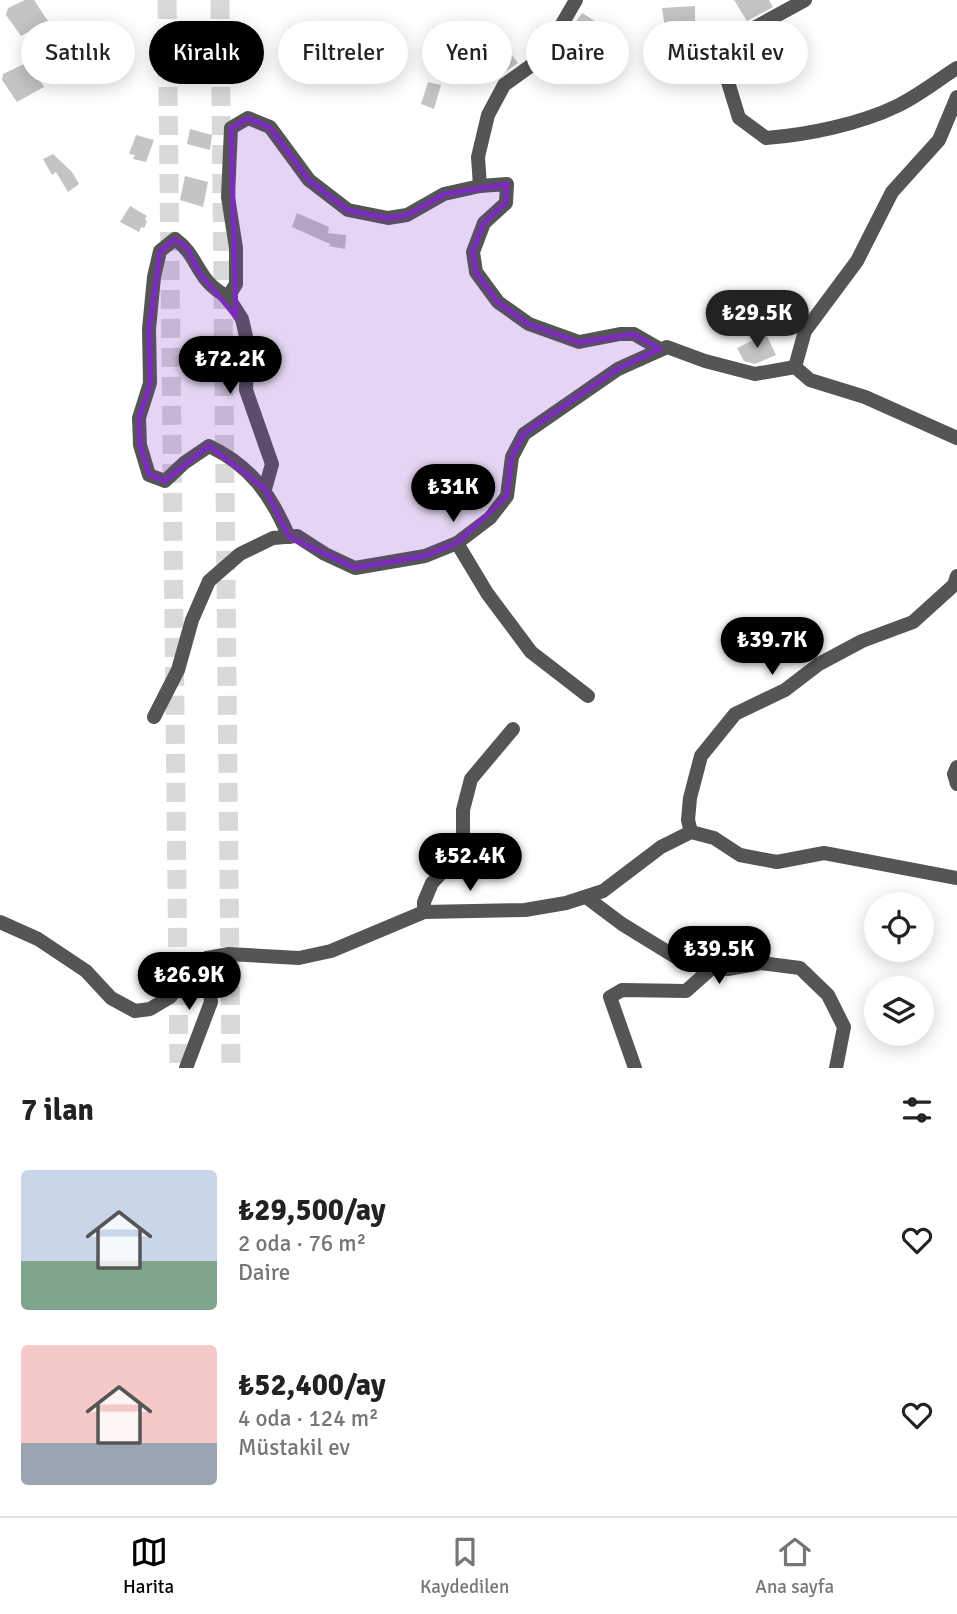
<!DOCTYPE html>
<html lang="tr">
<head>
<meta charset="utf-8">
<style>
	:root { --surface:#fff; --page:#f2f2f2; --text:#222; --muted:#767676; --line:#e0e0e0; --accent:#000 }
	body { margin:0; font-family:Signika,sans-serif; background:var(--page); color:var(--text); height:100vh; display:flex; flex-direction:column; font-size:26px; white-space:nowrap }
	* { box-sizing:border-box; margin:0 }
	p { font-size:23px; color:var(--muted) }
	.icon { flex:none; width:38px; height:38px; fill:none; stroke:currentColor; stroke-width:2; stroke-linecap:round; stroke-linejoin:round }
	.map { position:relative; height:1068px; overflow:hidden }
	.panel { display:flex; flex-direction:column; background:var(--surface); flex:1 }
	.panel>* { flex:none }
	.banner { position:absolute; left:21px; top:21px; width:915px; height:63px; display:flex; gap:14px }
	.buttons { position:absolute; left:864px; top:892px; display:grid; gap:14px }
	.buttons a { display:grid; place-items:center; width:70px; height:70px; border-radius:50%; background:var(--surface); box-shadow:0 4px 18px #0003; font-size:35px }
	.price { position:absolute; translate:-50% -60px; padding:0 16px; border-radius:24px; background:var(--accent); color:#fff; font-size:23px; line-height:46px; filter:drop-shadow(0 2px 4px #0008) }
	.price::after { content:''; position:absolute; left:50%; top:42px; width:21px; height:16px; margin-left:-10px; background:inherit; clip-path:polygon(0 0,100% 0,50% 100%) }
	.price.current { background:#222; color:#fff }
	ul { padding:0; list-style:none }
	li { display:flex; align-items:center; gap:21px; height:175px; padding:0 21px }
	li span { display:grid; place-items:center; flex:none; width:196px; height:140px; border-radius:7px; color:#555 }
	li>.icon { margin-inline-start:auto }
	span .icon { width:84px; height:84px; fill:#fffc; stroke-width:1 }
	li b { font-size:30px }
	h2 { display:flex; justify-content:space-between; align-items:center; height:84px; padding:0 21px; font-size:30px }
	.chip { padding:0 24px; border-radius:32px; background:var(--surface); box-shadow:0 4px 18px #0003; font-size:24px; line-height:63px }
	.chip.current { background:var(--accent); color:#fff }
	.dock { display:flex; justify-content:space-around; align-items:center; height:98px; border-top:2px solid var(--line); background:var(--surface); font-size:19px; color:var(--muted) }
	.dock a { display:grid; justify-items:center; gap:4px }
	.dock .current { color:var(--accent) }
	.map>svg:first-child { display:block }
	.building { fill:#c4c4c4 }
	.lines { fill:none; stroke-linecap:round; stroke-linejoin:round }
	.trunk-tunnel { stroke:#d9d9d9; stroke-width:19; stroke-dasharray:19 10; stroke-linecap:butt }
	.minor { stroke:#555; stroke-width:14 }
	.marked { fill:#7b2cbf; fill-opacity:0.2; stroke:#7b2cbf; stroke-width:5; stroke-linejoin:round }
</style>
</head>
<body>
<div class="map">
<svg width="957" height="1068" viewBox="0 0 957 1068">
	<rect width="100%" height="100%" fill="#fff"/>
	<g class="building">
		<path d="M 25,0 L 34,0 L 48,21 L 21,36 L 6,15 L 8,8 Z"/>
		<path d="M 734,0 L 769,0 L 773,7 L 747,21 Z"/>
		<path d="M 695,6 L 695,28 L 665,29 L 662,8 Z"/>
		<path d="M 582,13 L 603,26 L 590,41 L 572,27 Z"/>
		<path d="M 506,47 L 518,63 L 504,73 L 491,58 Z"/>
		<path d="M 28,62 L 44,87 L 17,102 L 2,80 L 3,74 Z"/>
		<path d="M 428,82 L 441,85 L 434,109 L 421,104 Z"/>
		<path d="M 190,129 L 212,135 L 210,150 L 187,144 Z"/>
		<path d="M 136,135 L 154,140 L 146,162 L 133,159 L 135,155 L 129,154 Z"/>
		<path d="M 53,154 L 72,172 L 79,184 L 68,192 L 56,172 L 52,175 L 43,159 Z"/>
		<path d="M 185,176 L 208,182 L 203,207 L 180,200 Z"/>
		<path d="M 130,206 L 147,216 L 145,219 L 147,222 L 144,228 L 141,227 L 139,232 L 120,222 Z"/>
		<path d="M 297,213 L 329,227 L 328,233 L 346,235 L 345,249 L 329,246 L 330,244 L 292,227 Z"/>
		<path d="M 766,334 L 776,355 L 755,364 L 744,361 L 737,348 Z"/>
	</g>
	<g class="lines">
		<g class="trunk-tunnel">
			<path d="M 167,0 L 179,1068"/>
			<path d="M 220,0 L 231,1068"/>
		</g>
		<g class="minor">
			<path d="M 690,44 L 723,45 L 805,0"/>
			<path d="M 723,45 L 728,82 L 739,118 L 766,138 C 807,135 860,124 897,106 C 918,96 938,80 957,68"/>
			<path d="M 957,97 L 939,140 L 892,192 L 857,261 L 805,331 L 795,367 L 810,380 L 865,397 L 957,438"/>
			<path d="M 480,186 L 478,157 L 488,115 L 504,85 L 543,57 L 576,0"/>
			<path d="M 228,297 L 242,319 L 248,345 L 246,390 L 272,464 L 265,489"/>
			<path d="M 289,537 C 271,495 251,466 209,446 L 184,463 L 165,481 L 149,475 L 140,445 L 139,418 L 150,383 L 149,329 L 154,277 L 160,251 L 175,239 C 200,257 195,280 228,297 L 236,284 L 236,248 L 228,197 L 231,128 L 248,118 L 270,127 L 309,180 L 348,210 L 388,218 L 407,215 L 444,194 L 480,186 L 507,184 L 506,203 L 484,223 L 473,252 L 476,272 L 498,302 L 529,324 L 579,342 L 620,334 L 634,334 L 660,349"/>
			<path d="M 457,543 L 487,593 L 531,652 L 588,696"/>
			<path d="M 154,717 L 178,670 L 192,620 L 209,581 L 240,554 L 273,538 L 297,536 L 325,554 L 355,568 L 425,556 L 457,543 L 490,518 L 507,496 L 512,457 L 524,434 L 618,369 L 667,347 L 705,361 L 755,374 L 795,367"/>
			<path d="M 957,767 L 954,774 L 957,784"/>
			<path d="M 691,832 L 688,820 L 690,798 L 701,756 L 735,714 L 785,690 L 819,664 L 862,641 L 913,622 L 954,585 L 957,576"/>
			<path d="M 586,897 L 622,924 L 687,964 L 728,969 L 761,963 L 800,968 L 828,995 L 844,1027 L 836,1068"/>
			<path d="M 424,912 L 424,902 L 432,883 L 452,862 L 463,844 L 463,810 L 471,779 L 513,729"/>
			<path d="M 0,922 L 38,939 L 86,971 L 111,998 L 135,1011 L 150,1009 L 170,997 L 189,972 L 207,958 L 229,954 L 299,958 L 331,951 L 424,912 L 525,910 L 566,903 L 603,891 L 661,847 L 691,832 L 714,838 L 740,855 L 777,862 L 824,853 L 957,878"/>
			<path d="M 186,1068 L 211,1002 L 207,958"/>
			<path d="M 635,1068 L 610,997 L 622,990 L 686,991 L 713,967"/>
		</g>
	</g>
	<path class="marked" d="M 248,118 L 270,127 L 309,180 L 348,210 L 388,218 L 407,215 L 444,194 L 507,184 L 506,203 L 484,223 L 473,252 L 476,272 L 498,302 L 529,324 L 579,342 L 634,334 L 660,349 L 618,369 L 524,434 L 512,457 L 507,496 L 457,543 L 425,556 L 355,568 L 289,537 L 265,489 L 209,446 L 165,481 L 149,475 L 140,445 L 139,418 L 150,383 L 149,329 L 160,251 L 175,239 L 187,247 L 199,272 L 236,317 L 231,128 Z"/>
</svg>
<div class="buttons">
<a><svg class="icon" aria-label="locate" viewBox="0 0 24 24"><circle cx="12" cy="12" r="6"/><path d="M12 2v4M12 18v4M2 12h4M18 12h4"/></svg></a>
<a><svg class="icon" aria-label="layers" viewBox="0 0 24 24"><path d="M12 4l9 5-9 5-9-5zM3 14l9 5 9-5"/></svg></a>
</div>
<b class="price current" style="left:757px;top:350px">₺29.5K</b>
<b class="price" style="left:230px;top:396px">₺72.2K</b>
<b class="price" style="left:453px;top:524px">₺31K</b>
<b class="price" style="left:772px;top:677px">₺39.7K</b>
<b class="price" style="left:470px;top:893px">₺52.4K</b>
<b class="price" style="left:719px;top:986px">₺39.5K</b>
<b class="price" style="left:189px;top:1012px">₺26.9K</b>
<div class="banner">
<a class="chip">Satılık</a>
<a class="chip current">Kiralık</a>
<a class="chip">Filtreler</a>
<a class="chip">Yeni</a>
<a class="chip">Daire</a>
<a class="chip">Müstakil ev</a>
</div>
</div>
<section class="panel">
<h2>7 ilan<svg class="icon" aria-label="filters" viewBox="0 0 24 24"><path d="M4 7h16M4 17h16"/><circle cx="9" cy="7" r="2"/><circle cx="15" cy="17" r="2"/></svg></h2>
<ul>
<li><span style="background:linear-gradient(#c9d6e8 65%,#7fa58c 0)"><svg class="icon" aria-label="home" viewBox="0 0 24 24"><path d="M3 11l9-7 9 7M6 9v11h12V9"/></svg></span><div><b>₺29,500/ay</b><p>2 oda · 76 m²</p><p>Daire</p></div><svg class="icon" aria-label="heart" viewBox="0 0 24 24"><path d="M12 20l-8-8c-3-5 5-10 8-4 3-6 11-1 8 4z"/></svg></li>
<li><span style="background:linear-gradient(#f6c9c9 70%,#9aa5b1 0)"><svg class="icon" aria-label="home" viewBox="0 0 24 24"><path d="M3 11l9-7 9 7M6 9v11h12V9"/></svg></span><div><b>₺52,400/ay</b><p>4 oda · 124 m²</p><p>Müstakil ev</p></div><svg class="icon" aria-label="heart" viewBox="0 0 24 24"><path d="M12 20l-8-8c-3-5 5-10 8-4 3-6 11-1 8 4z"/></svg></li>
</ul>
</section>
<nav class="dock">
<a class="current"><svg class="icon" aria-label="map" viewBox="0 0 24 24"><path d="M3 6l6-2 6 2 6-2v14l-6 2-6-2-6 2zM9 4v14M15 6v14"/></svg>Harita</a>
<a><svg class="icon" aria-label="saved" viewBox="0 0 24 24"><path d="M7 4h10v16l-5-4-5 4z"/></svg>Kaydedilen</a>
<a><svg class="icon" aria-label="home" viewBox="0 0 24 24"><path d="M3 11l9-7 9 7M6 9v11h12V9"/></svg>Ana sayfa</a>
</nav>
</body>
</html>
